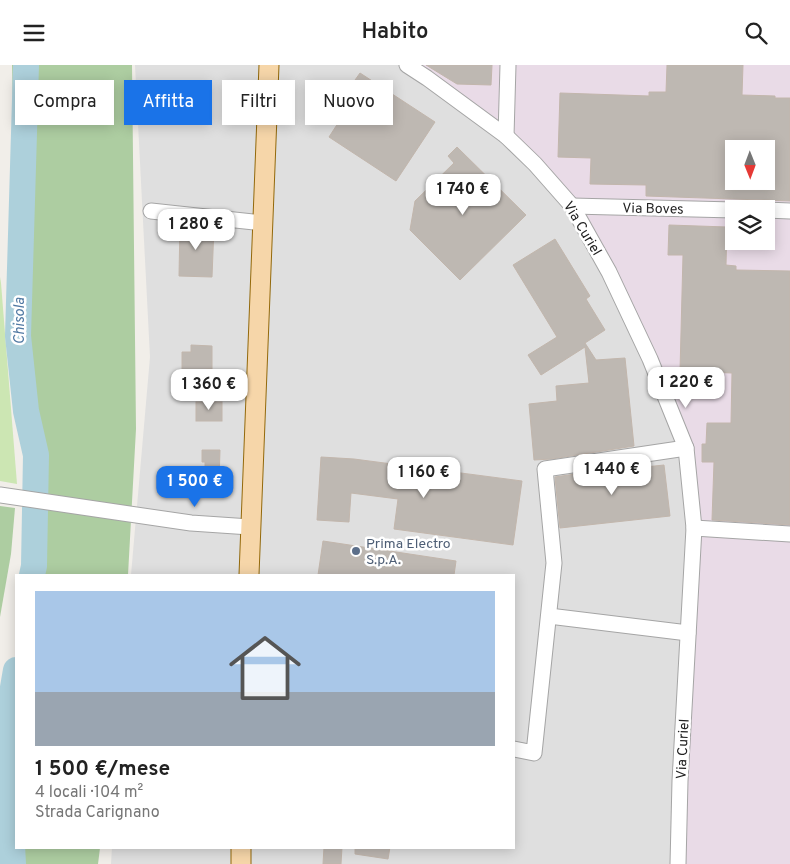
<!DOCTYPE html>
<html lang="it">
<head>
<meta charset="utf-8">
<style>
	:root { --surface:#fff; --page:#f2f2f2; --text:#222; --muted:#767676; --line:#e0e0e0; --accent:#1a73e8 }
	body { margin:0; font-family:Overpass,sans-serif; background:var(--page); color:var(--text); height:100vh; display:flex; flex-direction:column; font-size:19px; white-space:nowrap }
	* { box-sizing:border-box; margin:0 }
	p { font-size:16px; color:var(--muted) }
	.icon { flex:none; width:28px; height:28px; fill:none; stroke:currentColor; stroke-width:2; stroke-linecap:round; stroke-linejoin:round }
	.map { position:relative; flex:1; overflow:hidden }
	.sheet { position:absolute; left:15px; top:509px; width:500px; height:275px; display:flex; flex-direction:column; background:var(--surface); border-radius:0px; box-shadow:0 2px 12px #0003 }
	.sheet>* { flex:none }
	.guide { position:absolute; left:15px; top:15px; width:500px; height:45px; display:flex; gap:10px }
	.needle { width:32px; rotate:179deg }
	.fabs { position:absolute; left:725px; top:75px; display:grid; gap:10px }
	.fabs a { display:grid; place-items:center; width:50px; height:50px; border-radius:0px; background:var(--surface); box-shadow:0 2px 12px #0003; font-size:25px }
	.price { position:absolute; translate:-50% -42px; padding:0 11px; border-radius:10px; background:#fff; color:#222; font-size:16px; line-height:32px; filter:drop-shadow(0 1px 2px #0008) }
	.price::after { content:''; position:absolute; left:50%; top:30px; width:15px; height:11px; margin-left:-8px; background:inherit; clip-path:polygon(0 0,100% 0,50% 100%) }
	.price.current { background:var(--accent); color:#fff }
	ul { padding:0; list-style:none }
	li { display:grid; align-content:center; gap:10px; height:265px; padding:0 20px }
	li+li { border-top:1px solid var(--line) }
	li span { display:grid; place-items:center; height:155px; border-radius:0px; color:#555 }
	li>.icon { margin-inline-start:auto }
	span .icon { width:90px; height:90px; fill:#fffc; stroke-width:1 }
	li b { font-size:21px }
	.tag { padding:0 18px; border-radius:0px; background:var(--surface); box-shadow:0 2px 12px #0003; font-size:18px; line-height:45px }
	.tag.current { background:var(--accent); color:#fff }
	header { display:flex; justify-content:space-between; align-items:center; height:65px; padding:0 20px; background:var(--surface); font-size:22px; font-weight:600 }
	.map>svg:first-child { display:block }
	.residential { fill:#dfdfdf; fill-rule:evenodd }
	.industrial { fill:#e9dbe7; fill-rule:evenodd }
	.grass { fill:#cce6b3 }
	.forest { fill:#adcda1 }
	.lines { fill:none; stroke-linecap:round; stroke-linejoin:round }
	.river { stroke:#add0db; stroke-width:26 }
	.building { fill:#beb8b2; stroke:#c2b6ac; fill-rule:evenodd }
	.minor-casing { stroke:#a5a5a5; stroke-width:17 }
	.major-casing { stroke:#93690b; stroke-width:21 }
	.minor { stroke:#fff; stroke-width:15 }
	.major { stroke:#f6d6a9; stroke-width:19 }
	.service-dot { fill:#5c6f8a; stroke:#fff; stroke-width:2 }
	.labels { text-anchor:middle; stroke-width:5; stroke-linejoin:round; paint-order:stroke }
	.street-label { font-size:14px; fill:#212121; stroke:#fff }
	.service-label { font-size:14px; fill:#4e5e75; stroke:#fff; text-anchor:start }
	.water-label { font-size:15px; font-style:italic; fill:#5179a3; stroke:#fff }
</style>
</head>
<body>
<header><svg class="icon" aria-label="menu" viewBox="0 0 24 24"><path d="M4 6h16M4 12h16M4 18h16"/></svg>Habito<svg class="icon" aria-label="search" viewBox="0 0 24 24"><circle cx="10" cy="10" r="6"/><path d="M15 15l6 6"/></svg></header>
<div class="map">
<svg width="790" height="799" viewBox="0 0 790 799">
	<rect width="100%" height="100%" fill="#f1eee9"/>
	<path class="residential" d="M 135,0 L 506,0 L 734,116 L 766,116 L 790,799 L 111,799 L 112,782 L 514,782 L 514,510 L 131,510 L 150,292 ZM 734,144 L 766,144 L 766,176 L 734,176 Z"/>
	<path class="industrial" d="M 407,0 L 790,0 L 790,799 L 678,799 L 694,463 L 686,383 L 609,207 L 535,99 ZM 734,84 L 766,84 L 766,116 L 734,116 ZM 734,144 L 766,144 L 766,176 L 734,176 Z"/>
	<path class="grass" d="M 0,212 L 1,218 L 17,419 L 0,416 Z"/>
	<g class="forest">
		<path d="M 12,0 L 132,0 L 136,364 L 128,510 L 32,510 L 34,501 L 36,390 L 18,271 Z"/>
		<path d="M 0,441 L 15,443 L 11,489 L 0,552 Z"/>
		<path d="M 16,605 L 16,782 L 100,783 L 98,799 L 13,799 L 6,663 Z"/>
	</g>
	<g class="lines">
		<g class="river">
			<path d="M 26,0 L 18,271 L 26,346 L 36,390 L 34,501 L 32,510"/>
			<path d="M 13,799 L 6,663 L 16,605"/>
		</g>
	</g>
	<g class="building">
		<path d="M 426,0 L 492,0 L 491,20 L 457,19 Z"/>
		<path d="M 667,0 L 743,0 L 742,30 L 775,31 L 775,33 L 790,33 L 790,136 L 646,131 L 646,120 L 590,119 L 591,93 L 558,92 L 560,28 L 649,31 L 649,27 L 666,27 ZM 734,84 L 766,84 L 766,116 L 734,116 Z"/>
		<path d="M 360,8 L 435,57 L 396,116 L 329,72 L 351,38 L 343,32 Z"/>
		<path d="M 457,82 L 526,150 L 460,215 L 410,165 L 415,136 L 454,98 L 448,91 Z"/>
		<path d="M 180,160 L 214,162 L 212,212 L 179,211 Z"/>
		<path d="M 669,160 L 727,162 L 726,200 L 736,201 L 736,205 L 790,206 L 790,460 L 712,455 L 714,397 L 702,397 L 702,379 L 706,379 L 707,358 L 731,358 L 732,308 L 680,306 L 683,190 L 668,190 Z"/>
		<path d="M 555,174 L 590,231 L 586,234 L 605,265 L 585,278 L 596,295 L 625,293 L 634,381 L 552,394 L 534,395 L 529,339 L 557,336 L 556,321 L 589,318 L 585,282 L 541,310 L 528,290 L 557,272 L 513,200 Z"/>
		<path d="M 191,280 L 212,281 L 212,304 L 206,304 L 206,325 L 182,325 L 182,287 L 191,287 Z"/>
		<rect x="196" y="337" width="26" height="19"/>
		<path d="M 202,385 L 220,385 L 219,415 L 205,415 L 205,397 L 202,397 Z"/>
		<path d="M 321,392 L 354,394 L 522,416 L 513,480 L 394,464 L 398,434 L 351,428 L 349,457 L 317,455 Z"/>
		<path d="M 636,400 L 636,403 L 664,400 L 670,451 L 560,463 L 555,412 Z"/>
		<path d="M 323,476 L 456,496 L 454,510 L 318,510 Z"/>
		<path d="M 324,782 L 342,782 L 341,799 L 323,799 Z"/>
		<path d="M 355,782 L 390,782 L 388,794 L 355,789 Z"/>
	</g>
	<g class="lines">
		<g class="minor-casing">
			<g id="minor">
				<path d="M 407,0 L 427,13 L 506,71 L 535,99 L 572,141 L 609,207 L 650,294 L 686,383 L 694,463 L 680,716 L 678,799"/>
				<path d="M 506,71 L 508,0"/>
				<path d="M 572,141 L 734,145"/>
				<path d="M 766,145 L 790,146"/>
				<path d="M 151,146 L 263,158"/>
				<path d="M 0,430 L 191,458 L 250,462"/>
				<path d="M 694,463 L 790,469"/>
				<path d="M 549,551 L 688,568"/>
				<path d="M 514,684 L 534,688 L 554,498 L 545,404 L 686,383"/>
			</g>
		</g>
		<g class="major-casing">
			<g id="major">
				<path d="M 249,510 L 269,0"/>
				<path d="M 241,799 L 241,782"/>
			</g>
		</g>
		<use href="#minor" class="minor"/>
		<use href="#major" class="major"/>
	</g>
	<circle class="service-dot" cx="356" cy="486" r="5"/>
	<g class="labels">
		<g class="street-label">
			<text transform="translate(653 143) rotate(1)" y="5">Via Boves</text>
			<text transform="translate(583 163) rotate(59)" y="5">Via Curiel</text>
			<text transform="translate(682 684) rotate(-87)" y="5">Via Curiel</text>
		</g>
		<g class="service-label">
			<text x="366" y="483">Prima Electro<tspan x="366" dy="16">S.p.A.</tspan></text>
		</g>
		<g class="water-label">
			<text transform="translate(19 256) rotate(-90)" y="5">Chisola</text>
		</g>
	</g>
</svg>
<div class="fabs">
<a><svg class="needle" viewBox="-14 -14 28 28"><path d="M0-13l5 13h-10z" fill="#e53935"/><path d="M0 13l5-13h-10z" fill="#767676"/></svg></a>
<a><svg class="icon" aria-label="layers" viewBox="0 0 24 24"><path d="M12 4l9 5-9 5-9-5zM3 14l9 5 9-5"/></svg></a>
</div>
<b class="price" style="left:463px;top:151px">1 740 €</b>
<b class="price" style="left:196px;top:186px">1 280 €</b>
<b class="price" style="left:686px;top:344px">1 220 €</b>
<b class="price" style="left:209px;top:346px">1 360 €</b>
<b class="price" style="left:612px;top:431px">1 440 €</b>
<b class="price" style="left:424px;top:434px">1 160 €</b>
<b class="price current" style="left:195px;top:443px">1 500 €</b>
<div class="guide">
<a class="tag">Compra</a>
<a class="tag current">Affitta</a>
<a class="tag">Filtri</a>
<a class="tag">Nuovo</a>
</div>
<section class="sheet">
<ul>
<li><span style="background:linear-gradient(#a9c7e8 65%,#9aa5b1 0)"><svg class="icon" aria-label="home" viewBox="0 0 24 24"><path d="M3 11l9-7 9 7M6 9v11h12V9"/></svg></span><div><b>1 500 €/mese</b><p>4 locali · 104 m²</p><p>Strada Carignano</p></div></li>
</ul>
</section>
</div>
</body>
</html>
